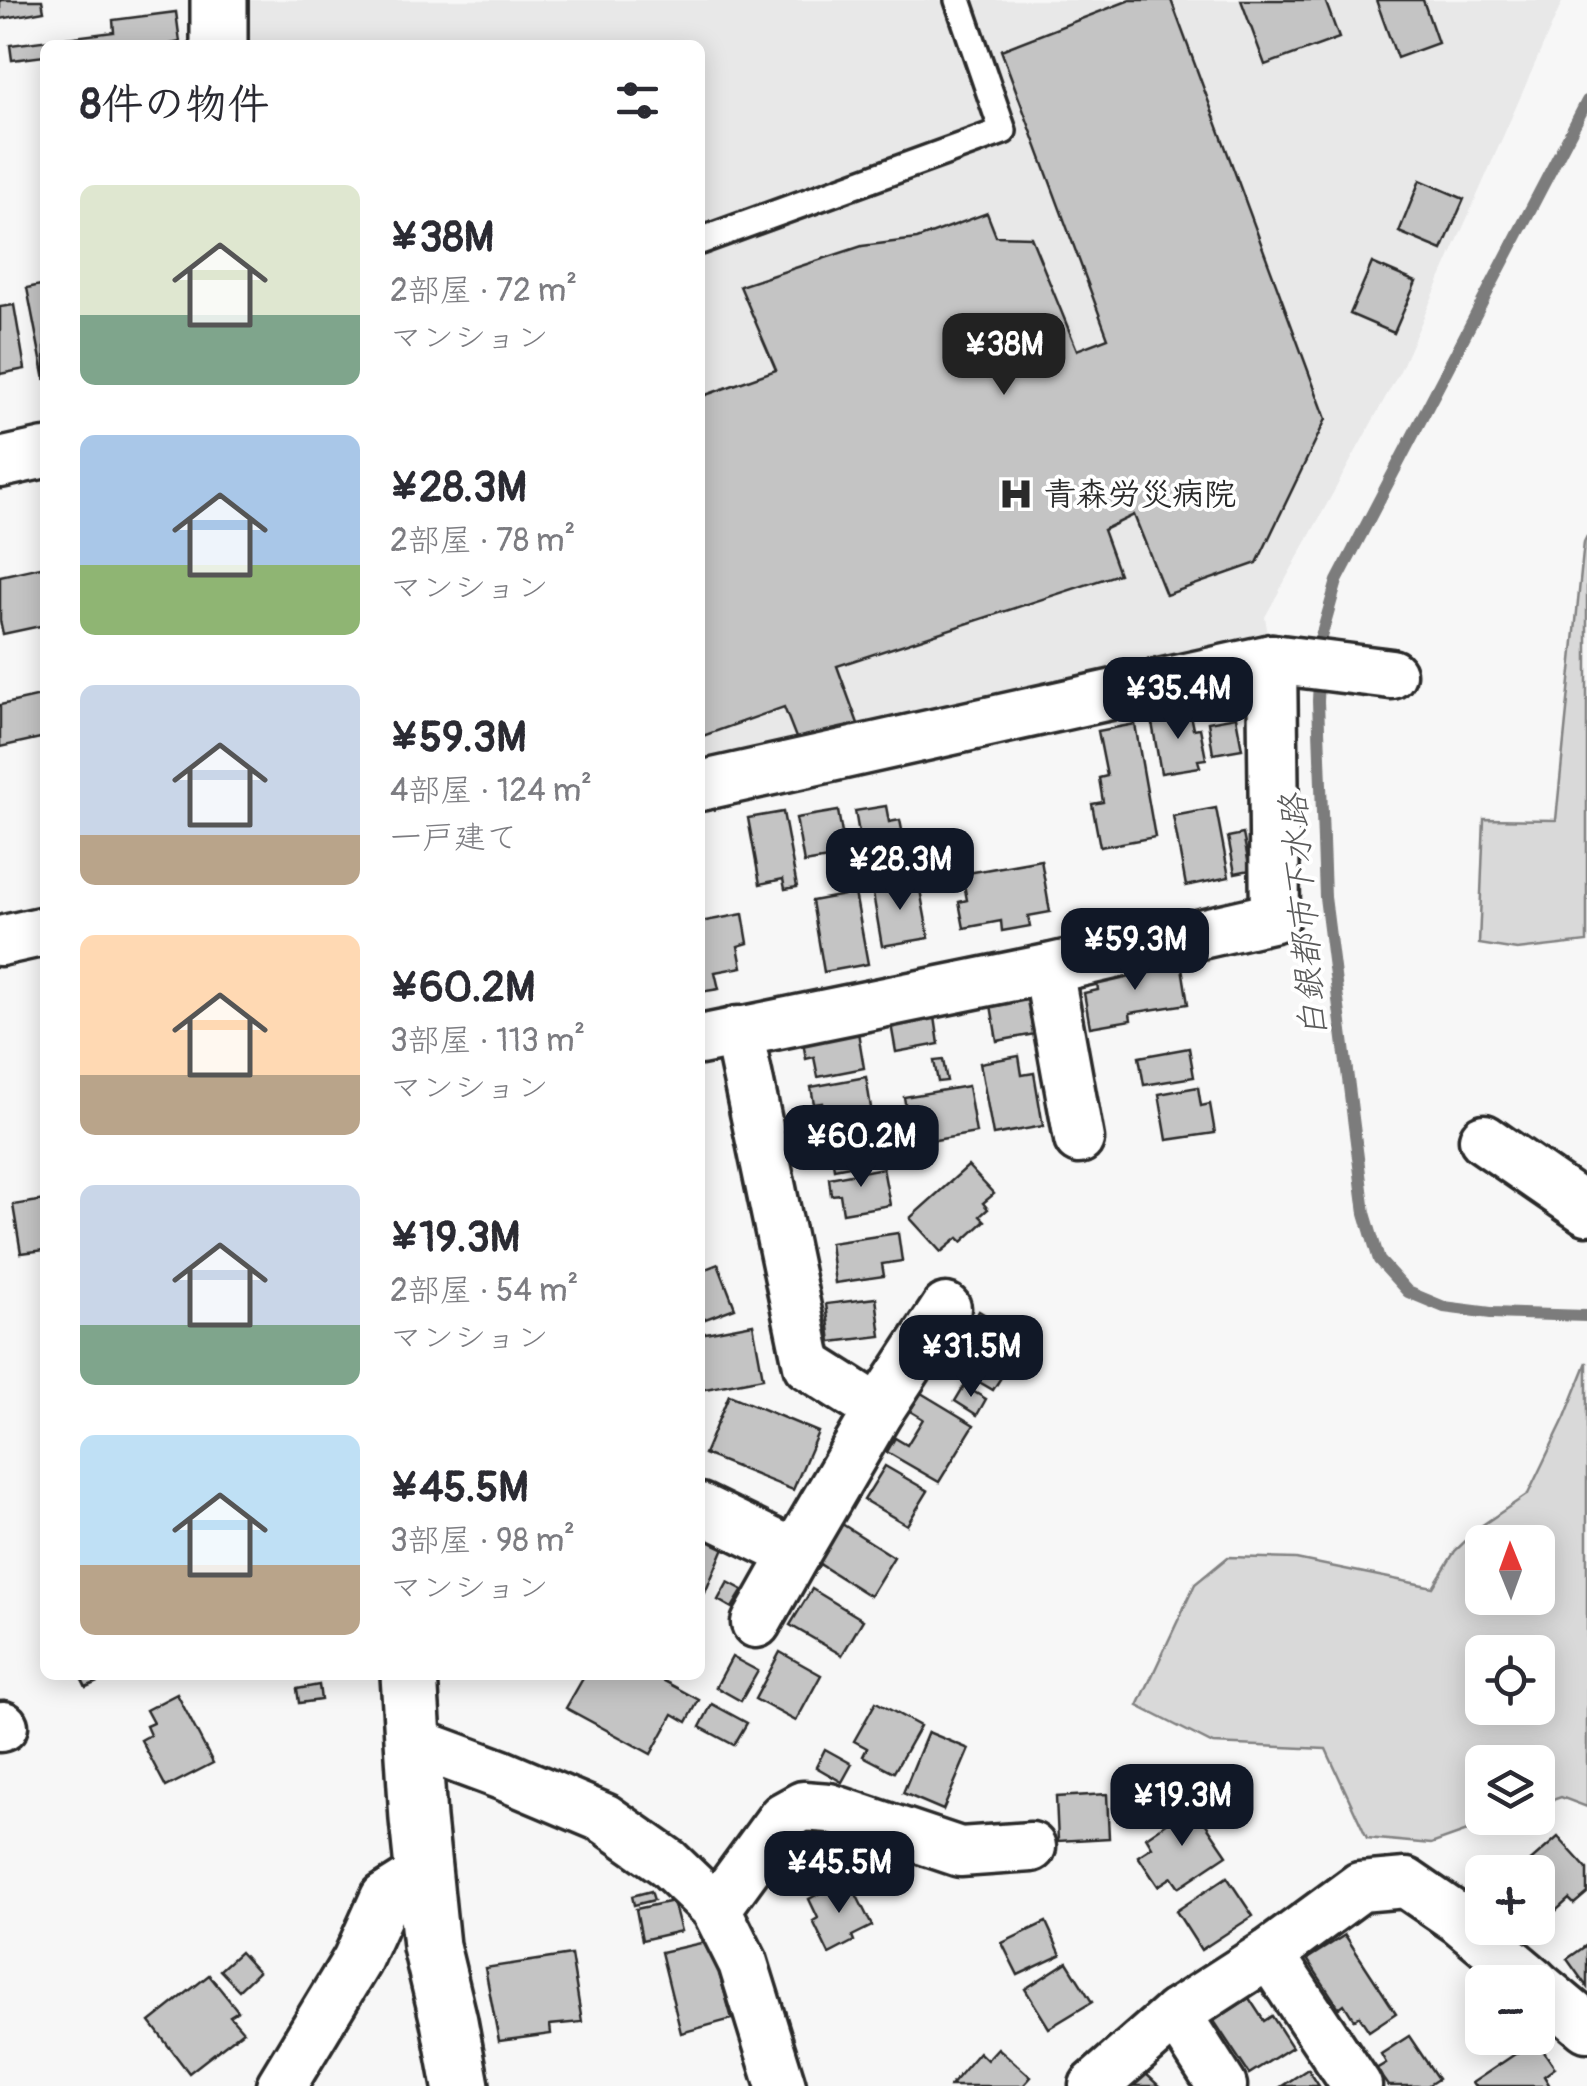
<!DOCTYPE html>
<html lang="ja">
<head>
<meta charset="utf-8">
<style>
	:root { --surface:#fff; --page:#f7f7f7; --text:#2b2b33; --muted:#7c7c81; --accent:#111827 }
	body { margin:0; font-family:Pangolin,"Klee One",sans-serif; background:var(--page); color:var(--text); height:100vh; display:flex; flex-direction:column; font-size:38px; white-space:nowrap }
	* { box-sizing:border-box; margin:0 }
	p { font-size:32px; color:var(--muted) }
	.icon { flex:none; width:55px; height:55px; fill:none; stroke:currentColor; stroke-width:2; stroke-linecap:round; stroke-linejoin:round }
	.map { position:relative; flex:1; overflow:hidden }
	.panel { position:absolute; left:40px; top:40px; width:665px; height:1640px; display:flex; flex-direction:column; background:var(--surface); border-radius:15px; box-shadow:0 5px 25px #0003 }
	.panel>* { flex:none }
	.needle { width:65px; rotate:359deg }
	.tools { position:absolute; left:1465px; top:1525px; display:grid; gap:20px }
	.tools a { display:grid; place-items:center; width:90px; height:90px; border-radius:15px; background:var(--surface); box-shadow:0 5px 25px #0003; font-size:50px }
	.price { position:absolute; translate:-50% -85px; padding:0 22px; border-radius:20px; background:var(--accent); color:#fff; font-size:32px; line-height:65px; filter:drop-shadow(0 2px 5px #0008) }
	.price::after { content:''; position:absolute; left:50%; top:60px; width:30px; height:22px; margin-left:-15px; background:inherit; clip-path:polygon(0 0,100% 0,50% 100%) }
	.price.selected { background:#222; color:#fff }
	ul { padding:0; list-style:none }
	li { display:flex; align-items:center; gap:30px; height:250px; padding:0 40px }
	li span { display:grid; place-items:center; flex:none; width:280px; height:200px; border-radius:15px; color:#555 }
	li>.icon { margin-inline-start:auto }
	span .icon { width:120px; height:120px; fill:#fffc; stroke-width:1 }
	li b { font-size:42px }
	h2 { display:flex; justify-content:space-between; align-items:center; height:120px; padding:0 40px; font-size:42px }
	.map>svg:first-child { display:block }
	.built { fill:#e8e8e8 }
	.green { fill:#d9d9d9; stroke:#828282; stroke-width:2.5; fill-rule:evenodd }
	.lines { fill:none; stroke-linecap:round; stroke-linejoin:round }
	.stream { stroke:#7b7b7b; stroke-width:12 }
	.building { fill:#c4c4c4; stroke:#2b2b2b; stroke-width:2.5 }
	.lane-casing { stroke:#2b2b2b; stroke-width:32 }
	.street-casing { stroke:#2b2b2b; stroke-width:55 }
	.secondary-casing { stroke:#2b2b2b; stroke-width:62 }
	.lane { stroke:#fff; stroke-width:25 }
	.street { stroke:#fff; stroke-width:48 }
	.secondary { stroke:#fff; stroke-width:55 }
	.labels { text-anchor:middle; stroke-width:8; stroke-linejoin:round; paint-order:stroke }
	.poi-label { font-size:32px; font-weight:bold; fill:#2b2b2b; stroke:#fff; text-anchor:start }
	.water-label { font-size:35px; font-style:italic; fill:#5a5a5a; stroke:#fff }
</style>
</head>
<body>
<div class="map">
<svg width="1587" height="2086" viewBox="0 0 1587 2086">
	<rect width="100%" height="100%" fill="#f7f7f7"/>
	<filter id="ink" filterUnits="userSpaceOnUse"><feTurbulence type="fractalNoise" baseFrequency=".01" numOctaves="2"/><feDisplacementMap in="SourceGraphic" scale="20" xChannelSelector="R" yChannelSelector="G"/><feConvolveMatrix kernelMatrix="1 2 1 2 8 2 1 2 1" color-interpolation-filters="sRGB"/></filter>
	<g filter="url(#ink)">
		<path class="built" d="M 219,0 L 1563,0 L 1400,371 L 1265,617 L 1272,659 L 700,786 L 700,45 L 219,45 Z"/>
		<g class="green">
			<path d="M 1587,536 L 1587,942 L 1517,950 L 1479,944 L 1484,819 L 1556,820 L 1584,542 Z"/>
			<path d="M 1587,1362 L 1587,1807 L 1561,1797 L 1538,1805 L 1538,1762 L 1482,1762 L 1482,1818 L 1504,1818 L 1431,1844 L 1367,1838 L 1326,1749 L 1213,1744 L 1138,1706 L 1195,1584 L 1228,1557 L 1296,1559 L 1433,1587 L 1455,1551 L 1481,1526 L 1528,1494 L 1565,1417 ZM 1482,1542 L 1538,1542 L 1538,1598 L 1482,1598 ZM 1482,1652 L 1538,1652 L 1538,1708 L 1482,1708 Z"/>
		</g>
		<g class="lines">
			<path class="stream" d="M 1587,101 L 1337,581 L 1321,637 L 1318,701 L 1325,897 L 1365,1213 L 1379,1260 L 1408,1292 L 1444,1307 L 1491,1313 L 1587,1316"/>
		</g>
		<g class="building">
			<path d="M 0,0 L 42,0 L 44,11 L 0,19 Z"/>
			<path d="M 1130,0 L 1171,0 L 1326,419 L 1257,563 L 1166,595 L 1134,515 L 1103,530 L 1119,574 L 837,666 L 861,732 L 800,748 L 784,707 L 700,737 L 700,397 L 776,370 L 740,286 L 862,246 L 917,239 L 987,213 L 996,236 L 1031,237 L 1077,350 L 1108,338 L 1001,50 Z"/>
			<path d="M 1241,0 L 1325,0 L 1339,38 L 1265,65 Z"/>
			<path d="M 1376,0 L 1423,0 L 1438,43 L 1397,58 Z"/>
			<path d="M 176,12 L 180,42 L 166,45 L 45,45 L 45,56 L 12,60 L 10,45 L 114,32 L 113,20 Z"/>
			<path d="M 1420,180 L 1464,199 L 1442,250 L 1399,232 Z"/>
			<path d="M 1372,263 L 1416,282 L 1394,333 L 1350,314 Z"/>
			<path d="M 45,284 L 45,380 L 27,288 Z"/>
			<path d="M 14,305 L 25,369 L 0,374 L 0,307 Z"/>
			<path d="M 45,566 L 45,625 L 3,634 L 0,620 L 0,576 Z"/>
			<path d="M 45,695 L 45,737 L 0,747 L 0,705 Z"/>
			<path d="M 1189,710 L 1193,729 L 1200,728 L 1206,759 L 1198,760 L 1200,767 L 1161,773 L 1151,717 Z"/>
			<path d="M 1236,717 L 1242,749 L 1213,754 L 1208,722 Z"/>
			<path d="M 1135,724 L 1155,837 L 1100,847 L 1092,804 L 1103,802 L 1099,778 L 1107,776 L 1098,731 Z"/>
			<path d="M 886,806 L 889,822 L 900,820 L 909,865 L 866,873 L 855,811 Z"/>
			<path d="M 1216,808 L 1229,877 L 1186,886 L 1173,816 Z"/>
			<path d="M 838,811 L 846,856 L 804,863 L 796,818 Z"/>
			<path d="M 783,812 L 797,887 L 785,889 L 783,879 L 760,884 L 748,818 Z"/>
			<path d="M 1243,834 L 1250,870 L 1235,873 L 1228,837 Z"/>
			<path d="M 1041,860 L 1050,912 L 1028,916 L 1030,926 L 1002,931 L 1001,921 L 964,928 L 959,902 L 967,900 L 962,874 Z"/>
			<path d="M 918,879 L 929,938 L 882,946 L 872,888 Z"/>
			<path d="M 855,893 L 868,964 L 824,972 L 812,901 Z"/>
			<path d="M 743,914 L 748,943 L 738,946 L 742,967 L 715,972 L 719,989 L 700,992 L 700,922 Z"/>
			<path d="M 1181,961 L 1188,1004 L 1130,1013 L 1131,1020 L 1090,1027 L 1084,993 L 1098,990 L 1096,975 Z"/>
			<path d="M 1028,992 L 1035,1034 L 997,1041 L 990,999 Z"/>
			<path d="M 935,1017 L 939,1044 L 896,1052 L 891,1024 Z"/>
			<path d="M 858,1032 L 864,1068 L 818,1077 L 814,1057 L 806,1059 L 803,1042 Z"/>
			<path d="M 1189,1048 L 1194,1077 L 1144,1085 L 1139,1057 Z"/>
			<path d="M 1019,1056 L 1022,1075 L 1034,1073 L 1043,1126 L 993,1135 L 980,1063 Z"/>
			<path d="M 943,1060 L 947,1081 L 938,1082 L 934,1061 Z"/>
			<path d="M 866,1077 L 872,1114 L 826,1122 L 822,1103 L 814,1104 L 811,1087 Z"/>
			<path d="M 968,1086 L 976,1133 L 912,1144 L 904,1097 Z"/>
			<path d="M 1198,1087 L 1201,1106 L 1210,1104 L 1215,1133 L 1167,1140 L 1159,1094 Z"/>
			<path d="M 874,1124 L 881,1160 L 834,1169 L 831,1149 L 822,1151 L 820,1134 Z"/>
			<path d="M 968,1166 L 994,1194 L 983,1203 L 988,1209 L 980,1216 L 985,1221 L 962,1242 L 958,1238 L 941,1252 L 910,1218 Z"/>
			<path d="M 883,1168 L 890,1205 L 843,1213 L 840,1194 L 831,1195 L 829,1178 Z"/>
			<path d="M 45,1200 L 45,1250 L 21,1253 L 13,1205 Z"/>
			<path d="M 898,1233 L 902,1261 L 882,1264 L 884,1276 L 835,1283 L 830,1243 Z"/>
			<path d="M 718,1264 L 735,1308 L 700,1321 L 700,1271 Z"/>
			<path d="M 876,1298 L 881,1336 L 831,1342 L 826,1304 Z"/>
			<path d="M 979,1311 L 1000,1324 L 990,1340 L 970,1328 Z"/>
			<path d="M 753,1324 L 763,1378 L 700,1390 L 700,1334 Z"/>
			<path d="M 959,1331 L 1011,1362 L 993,1390 L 942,1360 Z"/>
			<path d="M 964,1386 L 986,1399 L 977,1415 L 955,1401 Z"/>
			<path d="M 921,1393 L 974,1425 L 939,1482 L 887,1452 L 895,1438 L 907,1445 L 923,1419 L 910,1411 Z"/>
			<path d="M 729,1395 L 818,1432 L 793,1490 L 704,1454 Z"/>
			<path d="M 885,1466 L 928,1491 L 907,1525 L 864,1500 Z"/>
			<path d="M 842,1524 L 894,1557 L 870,1596 L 818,1563 Z"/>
			<path d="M 700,1526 L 728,1538 L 705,1593 L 700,1591 Z"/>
			<path d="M 728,1582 L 743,1590 L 732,1608 L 718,1600 Z"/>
			<path d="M 812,1589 L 863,1620 L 842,1655 L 790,1625 Z"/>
			<path d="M 780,1652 L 821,1675 L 796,1721 L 755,1699 Z"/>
			<path d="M 732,1657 L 758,1671 L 741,1701 L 716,1687 Z"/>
			<path d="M 80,1675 L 113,1675 L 86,1687 Z"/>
			<path d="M 585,1675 L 653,1675 L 699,1700 L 687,1722 L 673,1714 L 651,1754 L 566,1708 Z"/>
			<path d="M 319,1685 L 321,1700 L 299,1703 L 297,1689 Z"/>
			<path d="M 177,1694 L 213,1763 L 166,1787 L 141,1740 L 150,1735 L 146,1726 L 153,1723 L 146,1710 Z"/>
			<path d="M 876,1702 L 920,1726 L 894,1772 L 863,1756 L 867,1748 L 854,1741 Z"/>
			<path d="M 712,1704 L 747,1723 L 734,1745 L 700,1727 Z"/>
			<path d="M 928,1732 L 969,1749 L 943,1810 L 903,1793 Z"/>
			<path d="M 825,1749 L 852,1764 L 842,1782 L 816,1767 Z"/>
			<path d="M 1107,1794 L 1109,1838 L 1058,1841 L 1056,1797 Z"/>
			<path d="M 1193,1805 L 1227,1855 L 1179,1887 L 1172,1877 L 1158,1886 L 1138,1856 L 1152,1847 L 1146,1837 Z"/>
			<path d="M 1558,1837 L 1587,1869 L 1587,1893 L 1574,1904 L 1569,1899 L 1538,1927 L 1538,1872 L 1518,1872 Z"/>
			<path d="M 1227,1877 L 1253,1916 L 1201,1950 L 1176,1911 Z"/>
			<path d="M 848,1878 L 872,1926 L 852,1936 L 854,1941 L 829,1954 L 813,1921 L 818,1918 L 809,1899 Z"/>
			<path d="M 651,1891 L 654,1900 L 634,1905 L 632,1896 Z"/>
			<path d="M 673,1901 L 681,1931 L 642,1940 L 636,1909 Z"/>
			<path d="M 1046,1922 L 1061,1955 L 1018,1975 L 1002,1943 Z"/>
			<path d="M 1508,1928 L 1537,1928 L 1521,1942 Z"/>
			<path d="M 1345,1935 L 1396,2013 L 1369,2031 L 1359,2016 L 1354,2020 L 1344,2004 L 1339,2008 L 1307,1959 Z"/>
			<path d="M 710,1941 L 732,2019 L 681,2033 L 661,1952 Z"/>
			<path d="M 1587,1945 L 1587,1987 L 1567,1959 Z"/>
			<path d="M 240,1952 L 258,1972 L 239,1990 L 220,1970 Z"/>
			<path d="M 571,1955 L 582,2022 L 550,2025 L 551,2034 L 499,2041 L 485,1968 Z"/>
			<path d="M 1067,1962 L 1092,2002 L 1049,2028 L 1025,1989 Z"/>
			<path d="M 209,1975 L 238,2011 L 230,2016 L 243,2031 L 189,2073 L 150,2022 Z"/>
			<path d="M 1249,1998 L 1264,2021 L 1272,2016 L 1292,2047 L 1249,2074 L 1214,2021 Z"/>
			<path d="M 1409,2036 L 1438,2079 L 1427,2086 L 1388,2086 L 1376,2069 L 1386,2063 L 1381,2054 Z"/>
			<path d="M 1536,2040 L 1555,2068 L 1544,2076 L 1550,2086 L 1474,2086 L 1472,2083 Z"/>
			<path d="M 998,2048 L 1031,2077 L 1023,2086 L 950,2086 L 979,2052 L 987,2060 Z"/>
			<path d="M 1308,2069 L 1319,2086 L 1282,2086 Z"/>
			<path d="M 1144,2072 L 1159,2086 L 1129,2086 Z"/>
		</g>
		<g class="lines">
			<g class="lane-casing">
				<path id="lane" d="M 700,241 L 1003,131 L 958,0"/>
			</g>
			<g class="street-casing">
				<g id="street">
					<path d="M 0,463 L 45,453"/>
					<path d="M 700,786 L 1272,659 L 1391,674"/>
					<path d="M 0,941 L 45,931"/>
					<path d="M 1048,969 L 1079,1139"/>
					<path d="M 700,1040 L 1048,969 L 1275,917 L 1272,659"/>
					<path d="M 1484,1139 L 1587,1210"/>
					<path d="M 879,1410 L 946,1308"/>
					<path d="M 700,1508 L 795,1554 L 879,1410 L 808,1365 L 738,1031"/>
					<path d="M 756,1623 L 795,1554"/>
					<path d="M 0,1727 L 3,1726"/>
					<path d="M 413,1742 L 502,1775 L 604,1818 L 668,1863 L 716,1909 L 743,1963 L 781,2086"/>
					<path d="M 716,1909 L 783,1817 L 803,1806 L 829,1808 L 960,1852 L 1031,1847"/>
					<path d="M 1269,1954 L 1357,2086"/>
					<path d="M 1538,1986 L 1587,2027"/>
					<path d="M 1176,2014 L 1222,2086"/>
					<path d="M 281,2086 L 357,1960 L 385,1898 L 423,1874"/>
					<path d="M 1094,2086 L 1176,2014 L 1269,1954 L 1360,1887 L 1406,1883 L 1460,1920 L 1534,1982"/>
				</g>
			</g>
			<g class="secondary-casing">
				<g id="secondary">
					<path d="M 219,0 L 219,45"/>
					<path d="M 409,1675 L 418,1819 L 431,1946 L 449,2021 L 461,2086"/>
				</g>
			</g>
			<use href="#lane" class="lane"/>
			<use href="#street" class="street"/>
			<use href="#secondary" class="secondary"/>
		</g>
	</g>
	<defs>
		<g id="hospital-bare" transform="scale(2.7)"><path d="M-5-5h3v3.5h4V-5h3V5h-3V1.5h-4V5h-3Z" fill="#2b2b2b" stroke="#fff" stroke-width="2.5" paint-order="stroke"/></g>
	</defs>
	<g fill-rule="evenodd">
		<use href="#hospital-bare" x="1016" y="494"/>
	</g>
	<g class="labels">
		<g class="poi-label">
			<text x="1044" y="505">青森労災病院</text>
		</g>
		<g class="water-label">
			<text transform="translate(1303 916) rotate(-95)" y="12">白銀都市下水路</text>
		</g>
	</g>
</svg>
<div class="tools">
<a><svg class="needle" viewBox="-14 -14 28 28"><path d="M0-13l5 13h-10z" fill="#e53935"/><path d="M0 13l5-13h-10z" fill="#7c7c81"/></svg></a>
<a><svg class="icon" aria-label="locate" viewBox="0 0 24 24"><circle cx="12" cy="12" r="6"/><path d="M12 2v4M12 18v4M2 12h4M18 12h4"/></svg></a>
<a><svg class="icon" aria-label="layers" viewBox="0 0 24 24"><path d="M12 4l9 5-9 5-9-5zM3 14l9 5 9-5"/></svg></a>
<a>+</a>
<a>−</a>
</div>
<b class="price selected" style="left:1004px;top:398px">¥38M</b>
<b class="price" style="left:1178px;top:742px">¥35.4M</b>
<b class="price" style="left:900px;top:913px">¥28.3M</b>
<b class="price" style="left:1135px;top:993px">¥59.3M</b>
<b class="price" style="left:861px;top:1190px">¥60.2M</b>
<b class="price" style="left:971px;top:1400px">¥31.5M</b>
<b class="price" style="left:1182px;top:1849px">¥19.3M</b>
<b class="price" style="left:839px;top:1916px">¥45.5M</b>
<section class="panel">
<h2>8件の物件<svg class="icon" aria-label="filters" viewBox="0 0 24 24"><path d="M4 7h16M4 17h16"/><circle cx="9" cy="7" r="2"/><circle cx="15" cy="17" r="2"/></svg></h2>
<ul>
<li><span style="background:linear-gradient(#dfe7d0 65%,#7fa58c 0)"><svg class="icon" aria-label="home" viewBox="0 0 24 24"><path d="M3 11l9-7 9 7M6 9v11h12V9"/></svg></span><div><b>¥38M</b><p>2部屋 · 72 m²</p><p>マンション</p></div></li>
<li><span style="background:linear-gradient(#a9c7e8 65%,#8fb573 0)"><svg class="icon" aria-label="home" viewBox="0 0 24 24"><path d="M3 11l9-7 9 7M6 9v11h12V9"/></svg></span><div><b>¥28.3M</b><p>2部屋 · 78 m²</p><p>マンション</p></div></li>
<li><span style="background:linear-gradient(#c9d6e8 75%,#b9a48a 0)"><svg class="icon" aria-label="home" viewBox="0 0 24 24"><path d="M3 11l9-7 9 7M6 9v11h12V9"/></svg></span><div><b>¥59.3M</b><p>4部屋 · 124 m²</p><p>一戸建て</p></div></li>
<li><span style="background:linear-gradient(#ffd9b3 70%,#b9a48a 0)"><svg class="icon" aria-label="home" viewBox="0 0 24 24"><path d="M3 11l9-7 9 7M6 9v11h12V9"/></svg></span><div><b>¥60.2M</b><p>3部屋 · 113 m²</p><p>マンション</p></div></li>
<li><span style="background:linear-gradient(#c9d6e8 70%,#7fa58c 0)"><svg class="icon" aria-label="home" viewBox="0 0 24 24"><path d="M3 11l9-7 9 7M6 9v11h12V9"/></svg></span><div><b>¥19.3M</b><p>2部屋 · 54 m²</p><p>マンション</p></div></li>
<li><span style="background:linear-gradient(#bfe0f5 65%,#b9a48a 0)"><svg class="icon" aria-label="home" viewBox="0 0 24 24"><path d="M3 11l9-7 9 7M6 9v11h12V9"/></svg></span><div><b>¥45.5M</b><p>3部屋 · 98 m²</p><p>マンション</p></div></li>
</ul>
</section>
</div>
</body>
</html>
